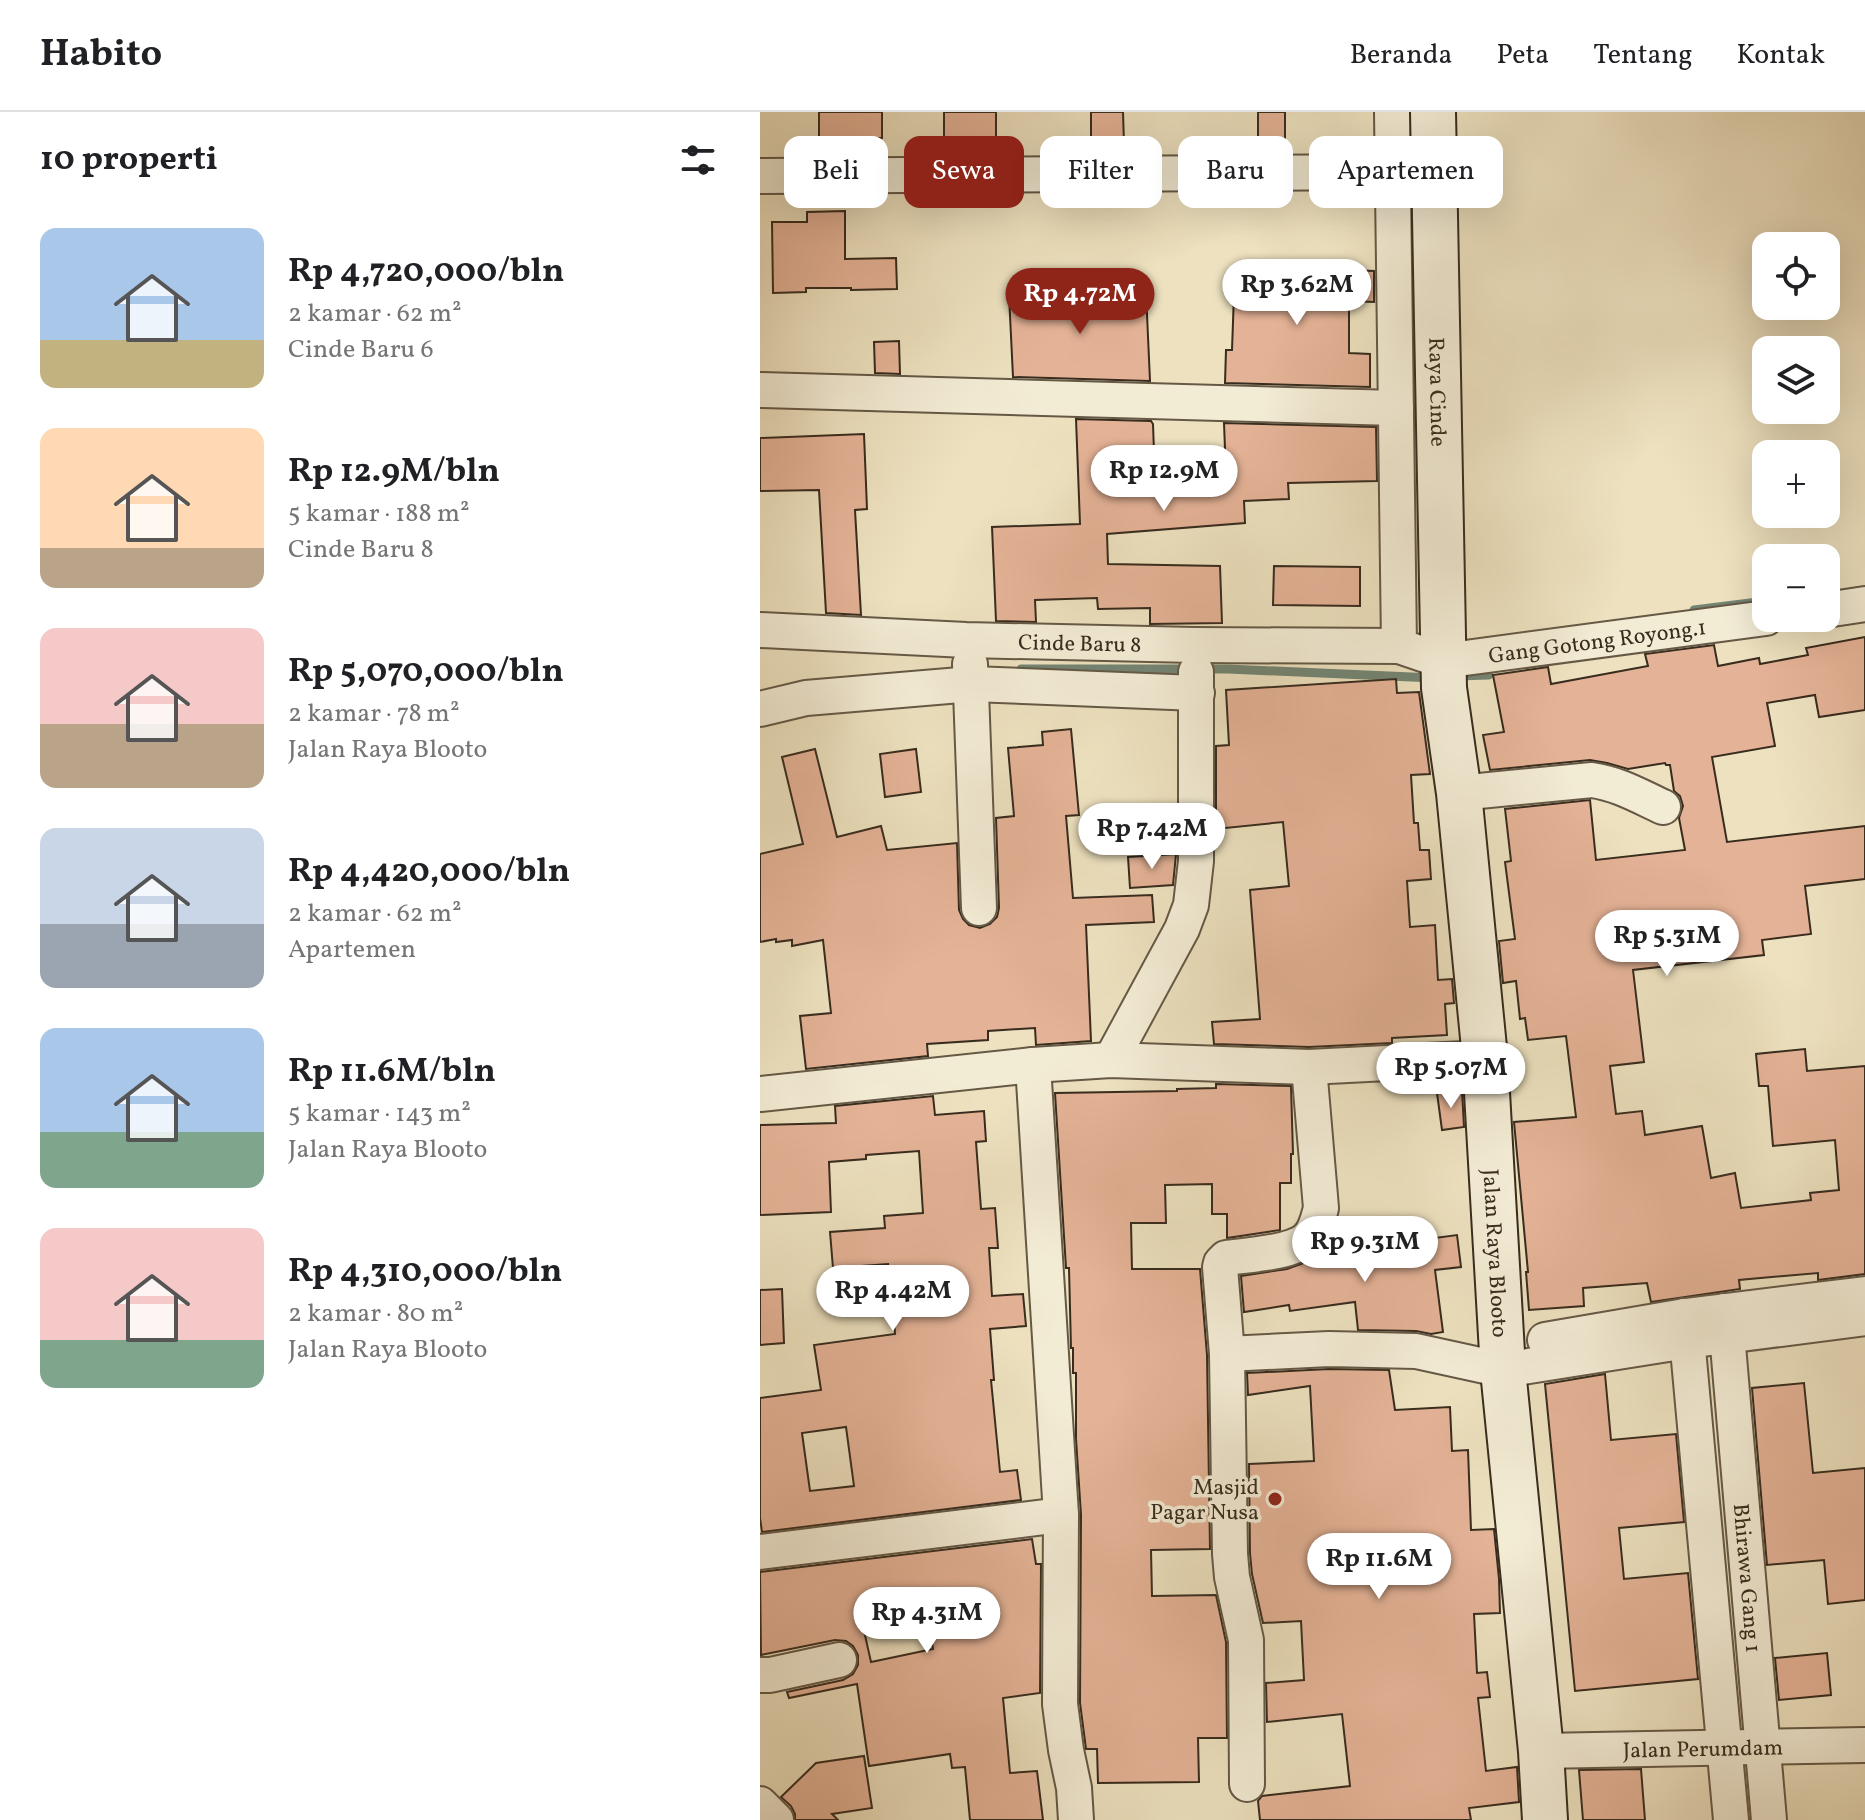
<!DOCTYPE html>
<html lang="id">
<head>
<meta charset="utf-8">
<style>
	:root { --surface:#fff; --page:#f2f2f2; --text:#202124; --muted:#757577; --line:#e0e0e0; --accent:#8f2418 }
	body { margin:0; font-family:Vollkorn,serif; background:var(--page); color:var(--text); height:100vh; display:flex; flex-direction:column; font-size:30px; white-space:nowrap }
	* { box-sizing:border-box; margin:0 }
	p { font-size:26px; color:var(--muted) }
	.icon { flex:none; width:44px; height:44px; fill:none; stroke:currentColor; stroke-width:2; stroke-linecap:round; stroke-linejoin:round }
	.map { position:relative; flex:1; overflow:hidden }
	.side { display:flex; flex-direction:column; background:var(--surface); width:760px }
	.side>* { flex:none }
	.hud { position:absolute; left:24px; top:24px; width:760px; height:72px; display:flex; gap:16px }
	.controls { position:absolute; left:992px; top:120px; display:grid; gap:16px }
	.controls a { display:grid; place-items:center; width:88px; height:88px; border-radius:16px; background:var(--surface); box-shadow:0 8px 32px #0002; font-size:40px }
	.price { position:absolute; translate:-50% -68px; padding:0 18px; border-radius:28px; background:#fff; color:#222; font-size:26px; line-height:52px; filter:drop-shadow(0 2px 4px #0008) }
	.price::after { content:''; position:absolute; left:50%; top:48px; width:24px; height:18px; margin-left:-12px; background:inherit; clip-path:polygon(0 0,100% 0,50% 100%) }
	.price.on { background:var(--accent); color:#fff }
	ul { padding:0; list-style:none }
	li { display:flex; align-items:center; gap:24px; height:200px; padding:0 40px }
	li span { display:grid; place-items:center; flex:none; width:224px; height:160px; border-radius:16px; color:#555 }
	li>.icon { margin-inline-start:auto }
	span .icon { width:96px; height:96px; fill:#fffc; stroke-width:1 }
	li b { font-size:34px }
	h2 { display:flex; justify-content:space-between; align-items:center; height:96px; padding:0 40px; font-size:34px }
	.pill { padding:0 28px; border-radius:16px; background:var(--surface); box-shadow:0 8px 32px #0002; font-size:28px; line-height:72px }
	.pill.on { background:var(--accent); color:#fff }
	header { display:flex; align-items:center; gap:48px; box-sizing:border-box; height:112px; padding:0 40px; background:var(--surface); border-bottom:2px solid var(--line) }
	header strong { font-size:38px }
	nav { display:flex; gap:44px; margin-inline-start:auto; font-size:28px }
	main { display:flex; flex:1; min-height:0 }
	.map>svg:first-child { display:block }
	.lines { fill:none; stroke-linecap:round; stroke-linejoin:round }
	.stream { stroke:#738473; stroke-width:9 }
	.building { fill:#e4b296; stroke:#382c1e; stroke-width:2; fill-rule:evenodd }
	.street-casing { stroke:#655946; stroke-width:38 }
	.secondary-casing { stroke:#382c1e; stroke-width:48 }
	.street { stroke:#f3ecd5; stroke-width:34 }
	.secondary { stroke:#f3ecd5; stroke-width:44 }
	.poi-dot { fill:#8f2418; stroke:#f3ecd5; stroke-width:3 }
	.labels { text-anchor:middle; stroke-width:7; stroke-linejoin:round; paint-order:stroke }
	.street-label { font-size:22px; fill:#382c1e; stroke:#f3ecd5 }
	.poi-label { font-size:22px; fill:#382c1e; stroke:#f3ecd5; text-anchor:end }
</style>
</head>
<body>
<header>
<strong>Habito</strong>
<nav><a>Beranda</a><a>Peta</a><a>Tentang</a><a>Kontak</a></nav>
</header>
<main>
<section class="side">
<h2>10 properti<svg class="icon" aria-label="filters" viewBox="0 0 24 24"><path d="M4 7h16M4 17h16"/><circle cx="9" cy="7" r="2"/><circle cx="15" cy="17" r="2"/></svg></h2>
<ul>
<li><span style="background:linear-gradient(#a9c7e8 70%,#c2b280 0)"><svg class="icon" aria-label="home" viewBox="0 0 24 24"><path d="M3 11l9-7 9 7M6 9v11h12V9"/></svg></span><div><b>Rp 4,720,000/bln</b><p>2 kamar · 62 m²</p><p>Cinde Baru 6</p></div></li>
<li><span style="background:linear-gradient(#ffd9b3 75%,#b9a48a 0)"><svg class="icon" aria-label="home" viewBox="0 0 24 24"><path d="M3 11l9-7 9 7M6 9v11h12V9"/></svg></span><div><b>Rp 12.9M/bln</b><p>5 kamar · 188 m²</p><p>Cinde Baru 8</p></div></li>
<li><span style="background:linear-gradient(#f6c9c9 60%,#b9a48a 0)"><svg class="icon" aria-label="home" viewBox="0 0 24 24"><path d="M3 11l9-7 9 7M6 9v11h12V9"/></svg></span><div><b>Rp 5,070,000/bln</b><p>2 kamar · 78 m²</p><p>Jalan Raya Blooto</p></div></li>
<li><span style="background:linear-gradient(#c9d6e8 60%,#9aa5b1 0)"><svg class="icon" aria-label="home" viewBox="0 0 24 24"><path d="M3 11l9-7 9 7M6 9v11h12V9"/></svg></span><div><b>Rp 4,420,000/bln</b><p>2 kamar · 62 m²</p><p>Apartemen</p></div></li>
<li><span style="background:linear-gradient(#a9c7e8 65%,#7fa58c 0)"><svg class="icon" aria-label="home" viewBox="0 0 24 24"><path d="M3 11l9-7 9 7M6 9v11h12V9"/></svg></span><div><b>Rp 11.6M/bln</b><p>5 kamar · 143 m²</p><p>Jalan Raya Blooto</p></div></li>
<li><span style="background:linear-gradient(#f6c9c9 70%,#7fa58c 0)"><svg class="icon" aria-label="home" viewBox="0 0 24 24"><path d="M3 11l9-7 9 7M6 9v11h12V9"/></svg></span><div><b>Rp 4,310,000/bln</b><p>2 kamar · 80 m²</p><p>Jalan Raya Blooto</p></div></li>
</ul>
</section>
<div class="map">
<svg width="1105" height="1708" viewBox="0 0 1105 1708">
	<rect width="100%" height="100%" fill="#ede1bf"/>
	<filter id="stains"><feTurbulence type="fractalNoise" baseFrequency=".0025" numOctaves="4"/><feColorMatrix values="0 0 0 0 .2 0 0 0 0 .09 0 0 0 0 .02 0 0 0 .5 -.17"/></filter>
	<radialGradient id="worn" r=".72"><stop offset=".6" stop-color="#630" stop-opacity="0"/><stop offset="1" stop-color="#630" stop-opacity=".3"/></radialGradient>
	<g class="lines">
		<g class="stream">
			<path d="M 934,498 L 1006,489"/>
			<path d="M 261,557 L 468,557 L 674,566"/>
			<path d="M 697,564 L 729,563"/>
		</g>
	</g>
	<g class="building">
		<path d="M 59,0 L 122,0 L 122,26 L 114,26 L 114,38 L 84,38 L 84,26 L 59,26 Z"/>
		<rect x="184" y="0" width="52" height="29"/>
		<path d="M 331,0 L 363,0 L 364,32 L 331,33 Z"/>
		<rect x="498" y="0" width="27" height="41"/>
		<path d="M 85,99 L 85,147 L 136,146 L 137,177 L 91,178 L 91,176 L 46,176 L 46,180 L 13,181 L 12,110 L 47,110 L 47,100 Z"/>
		<path d="M 475,154 L 614,159 L 614,190 L 589,189 L 589,241 L 610,242 L 610,275 L 465,271 L 466,238 L 472,238 Z"/>
		<path d="M 307,180 L 307,183 L 386,180 L 390,269 L 253,265 L 249,183 Z"/>
		<path d="M 139,229 L 140,262 L 115,261 L 114,230 Z"/>
		<path d="M 316,307 L 391,309 L 393,312 L 394,340 L 465,337 L 464,311 L 616,315 L 617,369 L 528,371 L 529,387 L 484,389 L 485,411 L 347,422 L 348,452 L 460,454 L 462,511 L 390,512 L 390,496 L 338,497 L 337,486 L 275,488 L 276,510 L 236,509 L 232,415 L 320,412 Z"/>
		<path d="M 104,322 L 107,397 L 95,398 L 101,503 L 66,501 L 59,378 L 0,379 L 0,326 Z"/>
		<path d="M 514,454 L 600,455 L 600,494 L 513,493 Z"/>
		<path d="M 1105,525 L 1105,598 L 1059,605 L 1055,583 L 1007,591 L 1015,634 L 952,645 L 967,730 L 1105,714 L 1105,767 L 1045,774 L 1051,822 L 1002,828 L 1004,843 L 873,858 L 884,950 L 850,954 L 856,1002 L 882,999 L 885,1023 L 942,1014 L 951,1066 L 975,1061 L 981,1096 L 1051,1088 L 1050,1081 L 1079,1078 L 1075,1028 L 1013,1034 L 1008,974 L 999,974 L 996,942 L 1045,937 L 1047,959 L 1105,954 L 1105,1162 L 1058,1168 L 1058,1161 L 979,1168 L 980,1177 L 891,1190 L 887,1171 L 823,1176 L 824,1194 L 769,1198 L 766,1160 L 768,1160 L 754,1010 L 816,1005 L 806,924 L 768,928 L 765,906 L 760,907 L 756,869 L 743,871 L 739,829 L 755,827 L 745,750 L 751,749 L 745,697 L 830,688 L 836,748 L 925,738 L 919,706 L 923,694 L 920,684 L 914,679 L 910,653 L 906,653 L 905,651 L 868,657 L 847,651 L 830,648 L 730,658 L 723,623 L 744,620 L 733,563 L 788,555 L 791,572 L 888,554 L 885,542 L 954,533 L 958,554 L 999,546 L 1000,552 L 1048,543 L 1046,536 Z"/>
		<path d="M 636,567 L 637,581 L 659,580 L 670,662 L 651,663 L 654,711 L 658,711 L 660,738 L 669,738 L 671,767 L 647,769 L 650,815 L 675,813 L 678,868 L 692,867 L 694,891 L 685,892 L 687,923 L 632,926 L 632,931 L 549,935 L 454,932 L 452,910 L 500,907 L 490,778 L 529,774 L 523,710 L 456,717 L 456,634 L 469,633 L 466,578 Z"/>
		<path d="M 311,617 L 319,703 L 306,704 L 313,786 L 392,783 L 394,810 L 326,813 L 331,929 L 276,933 L 275,916 L 228,919 L 228,928 L 167,932 L 168,944 L 46,957 L 40,904 L 71,901 L 63,828 L 32,834 L 32,828 L 16,830 L 16,827 L 0,830 L 0,742 L 43,732 L 22,645 L 55,637 L 77,725 L 121,714 L 127,738 L 197,731 L 199,798 L 203,807 L 209,813 L 220,816 L 230,812 L 237,805 L 239,796 L 236,706 L 254,704 L 248,636 L 283,633 L 282,620 Z"/>
		<path d="M 156,637 L 161,680 L 125,685 L 120,642 Z"/>
		<path d="M 416,742 L 413,773 L 370,776 L 368,745 Z"/>
		<path d="M 456,972 L 531,974 L 533,1042 L 531,1042 L 531,1071 L 520,1071 L 520,1118 L 467,1126 L 467,1102 L 452,1102 L 452,1072 L 405,1073 L 406,1111 L 371,1111 L 372,1157 L 440,1157 L 447,1243 L 450,1437 L 391,1438 L 392,1484 L 456,1483 L 466,1530 L 467,1626 L 438,1626 L 439,1670 L 338,1671 L 337,1637 L 326,1637 L 320,1591 L 321,1403 L 316,1327 L 316,1261 L 313,1261 L 313,1236 L 311,1236 L 309,1156 L 306,1156 L 295,981 L 417,979 L 417,977 L 456,976 Z"/>
		<path d="M 702,978 L 704,1015 L 682,1018 L 677,981 Z"/>
		<path d="M 173,984 L 175,1003 L 224,999 L 226,1029 L 216,1030 L 221,1097 L 235,1096 L 238,1136 L 229,1136 L 232,1184 L 263,1182 L 266,1214 L 230,1217 L 234,1268 L 231,1268 L 240,1360 L 257,1358 L 261,1388 L 2,1420 L 0,1406 L 0,1286 L 61,1278 L 54,1233 L 135,1222 L 131,1155 L 128,1155 L 128,1152 L 73,1156 L 70,1120 L 125,1116 L 124,1104 L 163,1101 L 159,1039 L 106,1043 L 106,1047 L 69,1050 L 71,1100 L 0,1103 L 0,1013 L 76,1011 L 75,994 ZM 86,1315 L 94,1374 L 50,1379 L 42,1321 Z"/>
		<path d="M 697,1123 L 701,1155 L 675,1158 L 683,1220 L 671,1222 L 656,1219 L 598,1218 L 595,1190 L 530,1199 L 529,1193 L 484,1200 L 481,1164 L 527,1157 L 549,1149 L 561,1141 Z"/>
		<path d="M 22,1177 L 24,1231 L 0,1233 L 0,1178 Z"/>
		<path d="M 569,1257 L 629,1258 L 635,1298 L 690,1295 L 692,1339 L 708,1338 L 711,1418 L 734,1417 L 739,1467 L 740,1501 L 714,1502 L 717,1561 L 727,1560 L 730,1585 L 718,1586 L 726,1659 L 757,1655 L 759,1690 L 709,1696 L 711,1708 L 500,1708 L 498,1689 L 502,1684 L 590,1674 L 582,1602 L 507,1610 L 506,1571 L 544,1568 L 541,1509 L 503,1511 L 492,1462 L 490,1441 L 489,1352 L 554,1349 L 550,1274 L 488,1283 L 487,1261 Z"/>
		<path d="M 845,1262 L 851,1328 L 916,1322 L 924,1410 L 859,1416 L 864,1467 L 928,1461 L 938,1567 L 815,1579 L 785,1272 Z"/>
		<path d="M 1044,1271 L 1053,1361 L 1105,1356 L 1105,1488 L 1068,1492 L 1064,1448 L 1007,1453 L 992,1276 Z"/>
		<path d="M 272,1427 L 276,1452 L 281,1452 L 280,1581 L 243,1586 L 250,1661 L 277,1659 L 283,1708 L 210,1708 L 205,1655 L 192,1656 L 190,1642 L 109,1654 L 97,1572 L 29,1586 L 27,1580 L 83,1568 L 93,1562 L 98,1553 L 98,1543 L 93,1534 L 86,1529 L 75,1528 L 1,1543 L 0,1460 ZM 165,1483 L 173,1537 L 111,1550 L 98,1492 Z"/>
		<path d="M 1067,1541 L 1071,1583 L 1019,1588 L 1015,1546 Z"/>
		<path d="M 104,1644 L 112,1696 L 72,1702 L 78,1708 L 35,1708 L 35,1702 L 31,1694 L 21,1685 L 56,1651 Z"/>
		<path d="M 881,1657 L 885,1708 L 823,1708 L 819,1658 Z"/>
	</g>
	<g class="lines">
		<g class="street-casing">
			<g id="street">
				<path id="s1" d="M 632,0 L 639,534 L 683,549 L 1006,506"/>
				<path d="M 0,64 L 633,60"/>
				<path d="M 0,278 L 636,296"/>
				<path d="M 1066,498 L 1105,492"/>
				<path id="s2" d="M 0,518 L 206,528 L 434,533 L 639,534"/>
				<path d="M 210,552 L 219,796"/>
				<path d="M 0,597 L 46,586 L 212,572 L 437,581"/>
				<path d="M 699,681 L 832,668 C 859,672 879,684 903,695"/>
				<path d="M 351,948 L 422,817 L 431,793 L 436,749 L 436,560"/>
				<path d="M 273,953 L 301,1403 L 300,1592 L 306,1638 L 314,1676 L 316,1708"/>
				<path d="M 0,982 L 273,953 L 351,948 L 549,955 L 725,946"/>
				<path id="s3" d="M 965,1199 L 1009,1708"/>
				<path d="M 925,1204 L 971,1708"/>
				<path d="M 785,1228 L 925,1204 L 1105,1182"/>
				<path d="M 467,1242 L 569,1237 L 656,1239 L 743,1258 L 927,1229 L 1105,1206"/>
				<path d="M 0,1440 L 301,1403"/>
				<path d="M 0,1563 L 10,1563 L 79,1548"/>
				<path id="s4" d="M 781,1639 L 1105,1633"/>
				<path d="M 487,1672 L 486,1528 L 472,1465 L 470,1442 L 467,1242 L 460,1155 L 461,1151 L 466,1146 C 488,1143 533,1141 548,1126 C 556,1118 558,1107 561,1096 L 549,955"/>
				<path d="M 0,1692 L 16,1708"/>
			</g>
		</g>
		<g class="secondary-casing">
			<g id="secondary">
				<path id="s5" d="M 673,0 L 684,576 L 699,681 L 725,946 L 743,1258 L 781,1639 L 785,1708"/>
			</g>
		</g>
		<use href="#street" class="street"/>
		<use href="#secondary" class="secondary"/>
	</g>
	<circle class="poi-dot" cx="515" cy="1387" r="8"/>
	<g class="labels">
		<g class="street-label">
			<text dy="8" stroke="none"><textPath href="#s5" startOffset="280">Raya Cinde</textPath></text>
			<text dy="8" stroke="none"><textPath href="#s1" startOffset="736">Gang Gotong Royong.1</textPath></text>
			<text dy="8" stroke="none"><textPath href="#s2" startOffset="320">Cinde Baru 8</textPath></text>
			<text dy="8" stroke="none"><textPath href="#s5" startOffset="1144">Jalan Raya Blooto</textPath></text>
			<text dy="8" stroke="none"><textPath href="#s3" startOffset="268">Bhirawa Gang 1</textPath></text>
			<text dy="8" stroke="none"><textPath href="#s4" startOffset="162">Jalan Perumdam</textPath></text>
		</g>
		<g class="poi-label">
			<text x="499" y="1382">Masjid<tspan x="499" dy="25">Pagar Nusa</tspan></text>
		</g>
	</g>
	<rect width="100%" height="100%" filter="url(#stains)"/>
	<rect width="100%" height="100%" fill="url(#worn)"/>
</svg>
<div class="controls">
<a><svg class="icon" aria-label="locate" viewBox="0 0 24 24"><circle cx="12" cy="12" r="6"/><path d="M12 2v4M12 18v4M2 12h4M18 12h4"/></svg></a>
<a><svg class="icon" aria-label="layers" viewBox="0 0 24 24"><path d="M12 4l9 5-9 5-9-5zM3 14l9 5 9-5"/></svg></a>
<a>+</a>
<a>−</a>
</div>
<b class="price" style="left:537px;top:215px">Rp 3.62M</b>
<b class="price on" style="left:320px;top:224px">Rp 4.72M</b>
<b class="price" style="left:404px;top:401px">Rp 12.9M</b>
<b class="price" style="left:392px;top:759px">Rp 7.42M</b>
<b class="price" style="left:907px;top:866px">Rp 5.31M</b>
<b class="price" style="left:691px;top:998px">Rp 5.07M</b>
<b class="price" style="left:605px;top:1172px">Rp 9.31M</b>
<b class="price" style="left:133px;top:1221px">Rp 4.42M</b>
<b class="price" style="left:619px;top:1489px">Rp 11.6M</b>
<b class="price" style="left:167px;top:1543px">Rp 4.31M</b>
<div class="hud">
<a class="pill">Beli</a>
<a class="pill on">Sewa</a>
<a class="pill">Filter</a>
<a class="pill">Baru</a>
<a class="pill">Apartemen</a>
</div>
</div>
</main>
</body>
</html>
